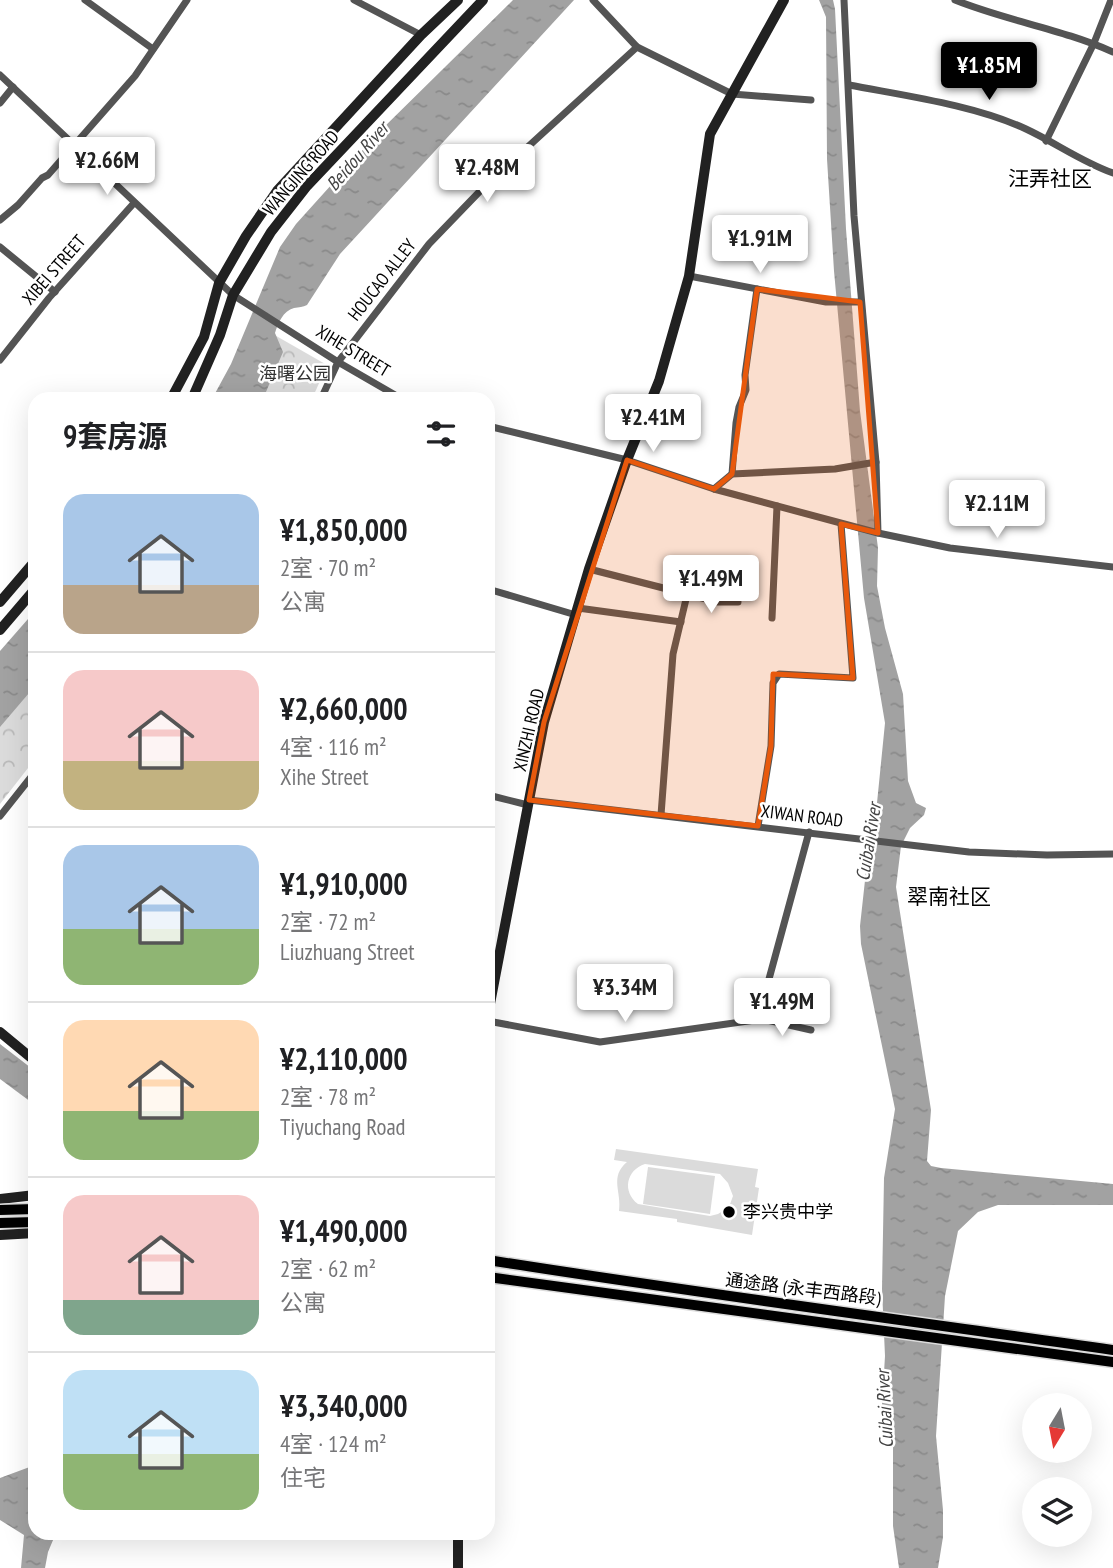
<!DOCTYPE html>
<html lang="zh">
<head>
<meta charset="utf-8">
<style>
	:root { --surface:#fff; --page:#f6f6f6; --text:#202124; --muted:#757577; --line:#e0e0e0; --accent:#000 }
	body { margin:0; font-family:"PT Sans Narrow","Noto Sans SC",sans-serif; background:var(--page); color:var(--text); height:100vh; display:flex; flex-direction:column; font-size:26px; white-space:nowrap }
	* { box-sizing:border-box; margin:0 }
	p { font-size:23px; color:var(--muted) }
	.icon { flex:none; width:38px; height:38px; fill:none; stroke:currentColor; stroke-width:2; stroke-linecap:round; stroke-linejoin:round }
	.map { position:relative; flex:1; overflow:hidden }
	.details { position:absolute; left:28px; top:392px; width:467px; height:1148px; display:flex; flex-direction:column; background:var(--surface); border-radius:21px; box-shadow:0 7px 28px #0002 }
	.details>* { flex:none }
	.needle { width:46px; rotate:190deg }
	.tools { position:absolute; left:1022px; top:1393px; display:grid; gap:14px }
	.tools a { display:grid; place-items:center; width:70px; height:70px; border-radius:50%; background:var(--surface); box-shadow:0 7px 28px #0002; font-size:35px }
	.price { position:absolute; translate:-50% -60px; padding:0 16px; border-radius:7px; background:#fff; color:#222; font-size:23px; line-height:46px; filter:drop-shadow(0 2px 4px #0008) }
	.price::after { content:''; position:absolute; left:50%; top:42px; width:21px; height:16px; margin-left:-10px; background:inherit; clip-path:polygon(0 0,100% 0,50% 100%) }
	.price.active { background:var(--accent); color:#fff }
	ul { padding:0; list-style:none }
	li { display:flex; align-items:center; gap:21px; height:175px; padding:0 35px }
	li+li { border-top:2px solid var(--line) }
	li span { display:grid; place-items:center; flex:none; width:196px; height:140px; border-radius:21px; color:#555 }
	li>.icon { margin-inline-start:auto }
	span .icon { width:84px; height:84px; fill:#fffc; stroke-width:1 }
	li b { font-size:30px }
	h2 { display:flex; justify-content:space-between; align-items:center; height:84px; padding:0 35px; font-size:30px }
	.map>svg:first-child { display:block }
	.park { fill:url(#park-crowns) }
	.pitch { fill:#dbdbdb; fill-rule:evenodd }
	.water { fill:url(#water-ripples) }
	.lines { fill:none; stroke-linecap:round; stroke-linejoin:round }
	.primary-casing { stroke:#dbdbdb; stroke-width:13 }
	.street { stroke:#545454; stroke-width:7 }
	.secondary { stroke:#212121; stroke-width:10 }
	.primary { stroke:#000; stroke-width:10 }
	.primary-bridge-casing { stroke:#dbdbdb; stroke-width:13; stroke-linecap:butt }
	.primary-bridge { stroke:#000; stroke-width:10 }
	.marked { fill:#e8590c; fill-opacity:0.2; stroke:#e8590c; stroke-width:5; stroke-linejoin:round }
	.poi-dot { fill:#000; stroke:#fff; stroke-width:2.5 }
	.labels { text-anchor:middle; stroke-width:5; stroke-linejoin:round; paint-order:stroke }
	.street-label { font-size:18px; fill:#000; stroke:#fff }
	.park-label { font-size:18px; fill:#323232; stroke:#fff }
	.poi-label { font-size:18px; fill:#000; stroke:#fff; text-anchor:start }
	.water-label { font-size:19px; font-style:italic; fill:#434343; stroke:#fff }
	.quarter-label { font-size:21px; fill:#000; stroke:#fff }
</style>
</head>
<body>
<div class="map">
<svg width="1113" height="1568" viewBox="0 0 1113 1568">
	<defs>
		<pattern id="park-crowns" width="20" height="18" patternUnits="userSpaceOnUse" patternTransform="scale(1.75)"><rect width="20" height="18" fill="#dbdbdb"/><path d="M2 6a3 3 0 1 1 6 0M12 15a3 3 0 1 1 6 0" fill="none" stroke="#bababa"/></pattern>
		<pattern id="water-ripples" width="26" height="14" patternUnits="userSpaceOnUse" patternTransform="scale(1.75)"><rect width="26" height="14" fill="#a2a2a2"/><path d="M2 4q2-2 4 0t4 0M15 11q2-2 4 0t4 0" fill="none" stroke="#8a8a8a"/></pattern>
	</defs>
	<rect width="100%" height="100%" fill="#fff"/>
	<g class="park">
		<path d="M 271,333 L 327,365 L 312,399 L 256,399 Z"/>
		<path d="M 35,681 L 35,759 L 0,804 L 0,723 Z"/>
	</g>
	<g class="pitch">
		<path d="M 616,1149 L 758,1169 L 755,1187 L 759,1188 L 752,1235 L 677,1222 L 677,1219 L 619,1211 C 622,1192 609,1177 627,1162 L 614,1160 ZM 645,1164 L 720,1174 L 728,1183 L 733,1196 L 729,1207 L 718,1214 L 710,1216 L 638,1204 C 622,1192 626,1170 645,1164 Z"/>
		<path d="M 648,1167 L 715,1176 L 710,1214 L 643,1204 Z"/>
	</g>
	<g class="water">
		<path d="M 513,0 L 574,0 L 340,254 L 307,305 C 303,307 299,307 294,308 C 283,311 278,323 275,333 L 283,352 L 263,399 L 212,399 L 231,364 L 280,247 L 296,224 L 378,133 Z"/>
		<path d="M 819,0 L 833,0 L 835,9 L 846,229 L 860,411 L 878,548 L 877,586 L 885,628 L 903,694 L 908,781 L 916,803 L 926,808 L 924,815 L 910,828 L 901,846 L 896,887 L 931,1110 L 927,1161 L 931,1166 L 941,1168 L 1113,1184 L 1113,1205 L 998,1205 L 978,1212 L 958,1231 L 945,1296 L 936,1436 L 943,1510 L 943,1537 L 938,1568 L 899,1568 L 893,1526 L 893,1444 L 884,1423 L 882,1405 L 885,1356 L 882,1289 L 884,1178 L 895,1109 L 861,944 L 860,926 L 868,853 L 875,823 L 885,723 L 864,598 L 834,271 L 827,159 L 826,17 Z"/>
		<path d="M 35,611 L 35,686 L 0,727 L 0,651 Z"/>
		<path d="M 0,1044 L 35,1071 L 35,1105 L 0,1079 Z"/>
		<path d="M 35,1465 L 35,1533 L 56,1533 L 48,1552 L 45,1568 L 21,1568 L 24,1535 L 0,1520 L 0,1478 Z"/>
	</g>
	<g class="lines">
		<g class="primary-casing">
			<g id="primary">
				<path d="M 0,1223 L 35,1222"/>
				<path d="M 488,1260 C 696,1293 905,1320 1113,1350"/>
				<path d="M 488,1277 L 1113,1362"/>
			</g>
		</g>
		<g class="street">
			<path d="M 85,0 L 153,49"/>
			<path d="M 354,0 L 421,35"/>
			<path d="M 593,0 L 637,47 L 732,94 L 811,100"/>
			<path d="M 844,0 L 854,216 L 876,462 L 878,533"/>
			<path d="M 955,0 C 1007,21 1062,29 1113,52"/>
			<path d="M 0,75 L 233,295 L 338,362 L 402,399"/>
			<path d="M 849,85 C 906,96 974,105 1026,129 C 1056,143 1082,162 1113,173"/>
			<path d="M 0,103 L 13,87"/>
			<path d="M 1046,141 L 1094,43 L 1111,0"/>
			<path d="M 0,220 L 18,205 L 42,178 L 48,175 L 135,76 L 187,0"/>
			<path d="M 0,247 L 55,292"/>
			<path d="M 689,276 L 826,302 L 860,302"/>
			<path d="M 0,360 L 49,298 L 134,203"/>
			<path d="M 321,399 L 338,362 L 429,244 L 483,188 L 637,47"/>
			<path d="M 488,426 L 627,460 L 714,489 L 878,533 L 950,548 L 1113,567"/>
			<path d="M 732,474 L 736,423 L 739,407 L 746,390 L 745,375 L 757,289"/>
			<path d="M 714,489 L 732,474 L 835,469 L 876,462"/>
			<path d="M 589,569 L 718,602 L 738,602"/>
			<path d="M 488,589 L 576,615"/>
			<path d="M 578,608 L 681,622"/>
			<path d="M 772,618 L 777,506"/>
			<path d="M 488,795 L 528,805"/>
			<path d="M 529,800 L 969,852 L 1047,855 L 1113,854"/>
			<path d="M 661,815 L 673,654 L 687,595"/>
			<path d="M 0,816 L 35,772"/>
			<path d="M 758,826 L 771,746 L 773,683 L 779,674 L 853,678 L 841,524"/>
			<path d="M 762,1019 L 766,990 L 809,832"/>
			<path d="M 488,1021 L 600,1042 L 762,1019 L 811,1030"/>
		</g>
		<g class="secondary">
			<path d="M 171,399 L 204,337 L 219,283 L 246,236 L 277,191 L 421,35 L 458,0"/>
			<path d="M 192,399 L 220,335 L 233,295 L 271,232 L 307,186 L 483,0"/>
			<path d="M 0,602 L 35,561"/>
			<path d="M 0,630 L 35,589"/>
			<path d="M 488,1014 L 544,722 L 589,569 L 627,460 L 659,381 L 689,276 L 710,134 L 784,0"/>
			<path d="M 0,1032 L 35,1061"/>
			<path d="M 0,1199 L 35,1195"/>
			<path d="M 0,1235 L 35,1233"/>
			<path d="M 458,1533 L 458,1568"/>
		</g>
		<use href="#primary" class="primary"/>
		<g class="primary-bridge-casing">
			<path id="primary-bridge" d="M 0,1210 L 35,1209"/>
		</g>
		<use href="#primary-bridge" class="primary-bridge"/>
	</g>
	<path class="marked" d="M 757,289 L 860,302 L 878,533 L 841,524 L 853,678 L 773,674 L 771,746 L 758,826 L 529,800 L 544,722 L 627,460 L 714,489 L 732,474 Z"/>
	<circle class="poi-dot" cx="729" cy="1212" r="7"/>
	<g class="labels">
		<g class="street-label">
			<text transform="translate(301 173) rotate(-49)" y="6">WANGJING ROAD</text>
			<text transform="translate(54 270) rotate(-49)" y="6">XIBEI STREET</text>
			<text transform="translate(382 280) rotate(-52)" y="6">HOUCAO ALLEY</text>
			<text transform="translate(353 351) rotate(31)" y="6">XIHE STREET</text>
			<text transform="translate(529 730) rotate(-77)" y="6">XINZHI ROAD</text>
			<text transform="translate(802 816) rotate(7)" y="6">XIWAN ROAD</text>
			<text transform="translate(803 1289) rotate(7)" y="6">通途路 (永丰西路段)</text>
		</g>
		<g class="park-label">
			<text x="295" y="380">海曙公园</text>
		</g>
		<g class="poi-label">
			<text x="743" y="1218">李兴贵中学</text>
		</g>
		<g class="water-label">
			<text transform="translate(357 156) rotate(-49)" y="7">Beidou River</text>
			<text transform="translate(868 842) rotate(-81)" y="7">Cuibai River</text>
			<text transform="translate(884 1409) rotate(-93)" y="7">Cuibai River</text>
		</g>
		<g class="quarter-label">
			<text x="1050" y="186">汪弄社区</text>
			<text x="949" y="904">翠南社区</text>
		</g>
	</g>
</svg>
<div class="tools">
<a><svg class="needle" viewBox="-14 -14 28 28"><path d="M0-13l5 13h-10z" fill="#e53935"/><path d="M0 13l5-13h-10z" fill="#757577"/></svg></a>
<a><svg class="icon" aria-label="layers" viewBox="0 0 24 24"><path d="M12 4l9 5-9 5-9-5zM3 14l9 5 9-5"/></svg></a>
</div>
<b class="price active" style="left:989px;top:102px">¥1.85M</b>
<b class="price" style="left:107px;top:197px">¥2.66M</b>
<b class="price" style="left:487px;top:204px">¥2.48M</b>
<b class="price" style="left:760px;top:275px">¥1.91M</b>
<b class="price" style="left:653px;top:454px">¥2.41M</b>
<b class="price" style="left:997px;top:540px">¥2.11M</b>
<b class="price" style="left:711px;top:615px">¥1.49M</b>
<b class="price" style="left:625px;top:1024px">¥3.34M</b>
<b class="price" style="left:782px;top:1038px">¥1.49M</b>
<section class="details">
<h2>9套房源<svg class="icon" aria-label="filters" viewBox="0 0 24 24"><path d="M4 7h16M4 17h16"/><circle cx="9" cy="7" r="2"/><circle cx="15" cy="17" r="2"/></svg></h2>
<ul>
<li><span style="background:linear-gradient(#a9c7e8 65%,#b9a48a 0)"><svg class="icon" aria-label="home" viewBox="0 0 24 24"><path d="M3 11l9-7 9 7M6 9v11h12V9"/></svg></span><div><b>¥1,850,000</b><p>2室 · 70 m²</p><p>公寓</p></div></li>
<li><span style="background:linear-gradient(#f6c9c9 65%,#c2b280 0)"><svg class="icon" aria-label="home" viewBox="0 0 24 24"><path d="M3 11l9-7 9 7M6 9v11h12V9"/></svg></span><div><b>¥2,660,000</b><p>4室 · 116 m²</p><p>Xihe Street</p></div></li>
<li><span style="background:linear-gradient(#a9c7e8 60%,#8fb573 0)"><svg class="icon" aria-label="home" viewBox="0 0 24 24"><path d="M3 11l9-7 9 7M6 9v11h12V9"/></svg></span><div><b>¥1,910,000</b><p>2室 · 72 m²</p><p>Liuzhuang Street</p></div></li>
<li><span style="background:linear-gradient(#ffd9b3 65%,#8fb573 0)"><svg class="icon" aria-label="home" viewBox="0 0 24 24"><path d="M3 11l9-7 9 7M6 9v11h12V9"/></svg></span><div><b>¥2,110,000</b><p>2室 · 78 m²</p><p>Tiyuchang Road</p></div></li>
<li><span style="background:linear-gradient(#f6c9c9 75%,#7fa58c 0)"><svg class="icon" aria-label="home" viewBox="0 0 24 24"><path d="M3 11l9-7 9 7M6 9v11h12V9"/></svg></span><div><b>¥1,490,000</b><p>2室 · 62 m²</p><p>公寓</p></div></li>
<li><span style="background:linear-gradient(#bfe0f5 60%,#8fb573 0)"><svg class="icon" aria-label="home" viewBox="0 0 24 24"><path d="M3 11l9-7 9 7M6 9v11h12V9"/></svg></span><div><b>¥3,340,000</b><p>4室 · 124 m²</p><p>住宅</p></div></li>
</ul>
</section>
</div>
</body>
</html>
